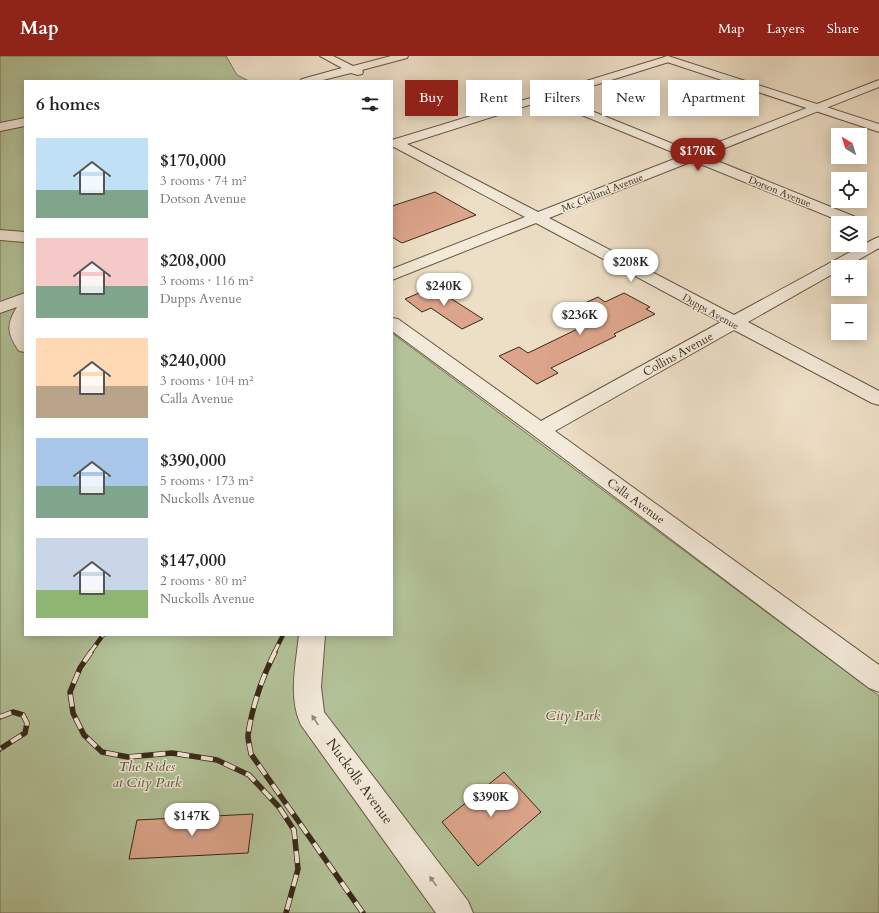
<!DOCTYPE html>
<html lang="en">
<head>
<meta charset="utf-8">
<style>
	:root { --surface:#fff; --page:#f2f2f2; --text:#222; --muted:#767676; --accent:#8f2418 }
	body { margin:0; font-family:Cardo,serif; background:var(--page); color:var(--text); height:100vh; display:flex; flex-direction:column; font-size:15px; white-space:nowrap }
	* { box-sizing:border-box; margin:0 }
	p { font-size:13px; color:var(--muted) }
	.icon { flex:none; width:22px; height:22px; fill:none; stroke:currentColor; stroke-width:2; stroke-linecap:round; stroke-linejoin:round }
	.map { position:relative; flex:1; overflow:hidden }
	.side { position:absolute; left:24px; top:24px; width:369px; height:556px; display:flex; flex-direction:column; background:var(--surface); border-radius:0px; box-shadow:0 2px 10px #0003 }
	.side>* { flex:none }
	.hud { position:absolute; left:405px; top:24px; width:380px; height:36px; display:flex; gap:8px }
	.needle { width:26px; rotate:322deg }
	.controls { position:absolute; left:831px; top:72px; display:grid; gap:8px }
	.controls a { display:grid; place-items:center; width:36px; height:36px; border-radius:0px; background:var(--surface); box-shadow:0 2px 10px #0003; font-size:20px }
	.price { position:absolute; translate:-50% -34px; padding:0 9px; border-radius:14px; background:#fff; color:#222; font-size:13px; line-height:26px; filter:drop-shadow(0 1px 2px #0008) }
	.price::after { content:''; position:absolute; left:50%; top:24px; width:12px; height:9px; margin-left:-6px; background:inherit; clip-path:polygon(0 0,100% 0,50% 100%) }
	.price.on { background:var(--accent); color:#fff }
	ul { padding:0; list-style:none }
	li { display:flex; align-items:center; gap:12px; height:100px; padding:0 12px }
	li span { display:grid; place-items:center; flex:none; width:112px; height:80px; border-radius:0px; color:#555 }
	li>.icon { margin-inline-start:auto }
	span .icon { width:48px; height:48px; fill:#fffc; stroke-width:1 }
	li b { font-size:17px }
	h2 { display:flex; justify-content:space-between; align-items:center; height:48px; padding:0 12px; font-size:17px }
	.pill { padding:0 14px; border-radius:0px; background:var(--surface); box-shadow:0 2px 10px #0003; font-size:14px; line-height:36px }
	.pill.on { background:var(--accent); color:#fff }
	header { display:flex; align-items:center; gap:24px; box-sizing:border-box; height:56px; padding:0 20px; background:var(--accent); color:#fff }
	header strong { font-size:19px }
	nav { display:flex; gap:22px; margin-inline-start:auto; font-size:14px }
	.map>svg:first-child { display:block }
	.green { fill:#b3c399; stroke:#767659 }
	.building { fill:#dca48a; stroke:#392819 }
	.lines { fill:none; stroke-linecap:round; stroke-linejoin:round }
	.minor-casing { stroke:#665644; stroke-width:2 }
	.tertiary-casing { stroke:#665644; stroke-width:2 }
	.minor { fill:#f3eada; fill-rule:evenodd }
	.tertiary { fill:#f3eada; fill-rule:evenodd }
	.rail-far1-casing { stroke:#392819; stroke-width:4.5 }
	.rail-casing { stroke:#392819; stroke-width:5.5 }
	.rail-far1 { stroke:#f3eada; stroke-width:3; stroke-dasharray:10; stroke-linecap:butt }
	.rail { stroke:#f3eada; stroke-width:4; stroke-dasharray:12; stroke-linecap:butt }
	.oneway { fill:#96897a }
	.labels { text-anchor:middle; stroke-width:3; stroke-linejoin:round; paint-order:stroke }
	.far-street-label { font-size:10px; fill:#392819; stroke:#f3eada }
	.street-label { font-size:12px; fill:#392819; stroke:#f3eada }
	.near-park-label { font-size:14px; font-style:italic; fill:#584f39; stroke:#f3eada }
	.near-street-label { font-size:14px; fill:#392819; stroke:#f3eada }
</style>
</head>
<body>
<header>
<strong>Map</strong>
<nav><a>Map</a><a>Layers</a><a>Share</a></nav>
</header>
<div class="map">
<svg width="879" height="857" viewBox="0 0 879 857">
	<rect width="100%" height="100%" fill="#eddfc6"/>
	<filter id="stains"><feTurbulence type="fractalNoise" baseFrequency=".005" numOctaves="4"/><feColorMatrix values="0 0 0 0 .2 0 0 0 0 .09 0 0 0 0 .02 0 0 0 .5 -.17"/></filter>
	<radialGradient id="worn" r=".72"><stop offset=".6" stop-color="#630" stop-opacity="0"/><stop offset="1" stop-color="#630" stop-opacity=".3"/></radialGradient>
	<path class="green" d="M 0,0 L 226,0 L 237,19 L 249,25 L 25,25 L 25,579 L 392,579 L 392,277 L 879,640 L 879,857 L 0,857 Z"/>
	<g class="building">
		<path d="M 435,136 L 476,159 L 402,187 L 392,181 L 392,150 Z"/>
		<path d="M 433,231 L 483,263 L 462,273 L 431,252 L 422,256 L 405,243 Z"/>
		<path d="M 624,237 L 650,251 L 646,253 L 655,258 L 614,278 L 616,280 L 551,312 L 558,317 L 537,328 L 499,300 L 519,291 L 528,297 L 596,264 L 576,251 L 598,241 L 605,246 Z"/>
		<path d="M 504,716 L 541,756 L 478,810 L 442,766 Z"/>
		<path d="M 253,758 L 248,797 L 129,803 L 137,764 Z"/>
	</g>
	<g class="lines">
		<g class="minor-casing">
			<g id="minor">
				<path d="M 320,0 L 333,0 L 353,10 L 391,0 L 408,0 L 407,2 L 362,14 L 363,16 L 362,18 L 358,19 L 351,17 L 319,25 L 300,25 L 302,23 L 342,12 Z"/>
				<path d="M 668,0 L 673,3 L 672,5 L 557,41 L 693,96 L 879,24 L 879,31 L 705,100 L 863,164 L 865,167 L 863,170 L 860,171 L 860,167 L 845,167 L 693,105 L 549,162 L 734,259 L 874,183 L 879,181 L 879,192 L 846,211 L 838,211 L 838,215 L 748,266 L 879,335 L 879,349 L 872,347 L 734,274 L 555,375 L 879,609 L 879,636 L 869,632 L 533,379 L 392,275 L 392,262 L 398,263 L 541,365 L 721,266 L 536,167 L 392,224 L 392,213 L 525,161 L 394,91 L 392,92 L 392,84 ZM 545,44 L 682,100 L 538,156 L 407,88 Z"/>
				<path d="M 25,62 L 25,70 L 0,75 L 0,67 Z"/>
				<path d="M 0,174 L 25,176 L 25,186 L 0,184 Z"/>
				<path d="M 25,237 L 25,296 L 19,295 C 7,277 6,269 17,251 L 0,257 L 0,246 Z"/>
				<path d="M 299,579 L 325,579 L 321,631 L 324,656 L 468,845 L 473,857 L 436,857 L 301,669 C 288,641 296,608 299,579 Z"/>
			</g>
		</g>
		<g class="tertiary-casing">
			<path id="tertiary" d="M 668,0 L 879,68 L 879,76 L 664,5 L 663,3 L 664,1 Z"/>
		</g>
		<use href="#minor" class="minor"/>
		<use href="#tertiary" class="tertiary"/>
		<g class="rail-far1-casing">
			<g id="rail-far1">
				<path d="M 90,597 L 103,579"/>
				<path d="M 274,597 L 283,579"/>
			</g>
		</g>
		<g class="rail-casing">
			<g id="rail">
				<path d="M 91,596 L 80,612 L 70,636 L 73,657 L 84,679 L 102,696 L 128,701 L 172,697 L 217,704 L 249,719 L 279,751 L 294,774 L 298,813 L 286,857"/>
				<path d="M 275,596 C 262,622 252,651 248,679 C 248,685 250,692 251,698 L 363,857"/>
				<path d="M 0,661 L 13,656 L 23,659 L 27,667 L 25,677 L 0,693"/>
			</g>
		</g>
		<use href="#rail-far1" class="rail-far1"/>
		<use href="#rail" class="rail"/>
	</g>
	<defs><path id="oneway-solid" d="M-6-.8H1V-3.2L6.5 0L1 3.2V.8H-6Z"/></defs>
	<g class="oneway">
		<use href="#oneway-solid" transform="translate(315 664) rotate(-123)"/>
		<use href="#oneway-solid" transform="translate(433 825) rotate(-126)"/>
	</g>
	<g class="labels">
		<g class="far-street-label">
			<text transform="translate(780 135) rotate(22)" y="4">Dotson Avenue</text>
			<text transform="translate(602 136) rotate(-22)" y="4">Mc Clelland Avenue</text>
			<text transform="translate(711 255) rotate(29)" y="4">Dupps Avenue</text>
		</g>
		<g class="street-label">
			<text transform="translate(678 298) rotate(-29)" y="4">Collins Avenue</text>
			<text transform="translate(636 445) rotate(36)" y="4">Calla Avenue</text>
		</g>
		<g class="near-park-label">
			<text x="573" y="664">City Park</text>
			<text x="147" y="715">The Rides<tspan x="147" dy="16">at City Park</tspan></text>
		</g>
		<g class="near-street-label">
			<text transform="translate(360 725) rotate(54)" y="5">Nuckolls Avenue</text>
		</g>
	</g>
	<rect width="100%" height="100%" filter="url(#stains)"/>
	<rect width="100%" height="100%" fill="url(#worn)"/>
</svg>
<div class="controls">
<a><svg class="needle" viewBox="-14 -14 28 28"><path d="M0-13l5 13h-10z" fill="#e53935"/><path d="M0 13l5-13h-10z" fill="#767676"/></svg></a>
<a><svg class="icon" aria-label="locate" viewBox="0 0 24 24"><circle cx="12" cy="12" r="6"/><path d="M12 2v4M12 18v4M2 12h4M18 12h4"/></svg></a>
<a><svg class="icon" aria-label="layers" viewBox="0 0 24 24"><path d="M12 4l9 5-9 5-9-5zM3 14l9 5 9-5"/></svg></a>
<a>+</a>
<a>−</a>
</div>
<b class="price on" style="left:698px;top:116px">$170K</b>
<b class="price" style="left:631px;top:227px">$208K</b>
<b class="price" style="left:444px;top:251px">$240K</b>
<b class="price" style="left:580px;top:280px">$236K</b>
<b class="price" style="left:491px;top:762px">$390K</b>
<b class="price" style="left:192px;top:781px">$147K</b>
<div class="hud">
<a class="pill on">Buy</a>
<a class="pill">Rent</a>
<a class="pill">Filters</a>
<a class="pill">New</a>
<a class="pill">Apartment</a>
</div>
<section class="side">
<h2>6 homes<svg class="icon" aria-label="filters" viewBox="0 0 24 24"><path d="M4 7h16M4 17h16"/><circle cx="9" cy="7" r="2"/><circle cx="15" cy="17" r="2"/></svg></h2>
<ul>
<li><span style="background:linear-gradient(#bfe0f5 65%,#7fa58c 0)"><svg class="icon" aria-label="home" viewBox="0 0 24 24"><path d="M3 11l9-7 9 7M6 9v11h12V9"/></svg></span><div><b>$170,000</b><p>3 rooms · 74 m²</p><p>Dotson Avenue</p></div></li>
<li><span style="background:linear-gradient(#f6c9c9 60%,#7fa58c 0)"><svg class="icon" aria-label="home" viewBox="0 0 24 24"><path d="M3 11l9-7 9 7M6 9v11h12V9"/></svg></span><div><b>$208,000</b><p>3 rooms · 116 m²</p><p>Dupps Avenue</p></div></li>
<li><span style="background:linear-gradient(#ffd9b3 60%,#b9a48a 0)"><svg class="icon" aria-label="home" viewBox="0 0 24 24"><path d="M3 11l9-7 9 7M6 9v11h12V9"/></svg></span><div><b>$240,000</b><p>3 rooms · 104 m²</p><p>Calla Avenue</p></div></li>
<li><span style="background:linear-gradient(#a9c7e8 60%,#7fa58c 0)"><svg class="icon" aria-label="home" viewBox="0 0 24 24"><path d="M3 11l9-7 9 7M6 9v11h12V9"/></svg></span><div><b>$390,000</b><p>5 rooms · 173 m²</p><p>Nuckolls Avenue</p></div></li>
<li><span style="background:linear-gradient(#c9d6e8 65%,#8fb573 0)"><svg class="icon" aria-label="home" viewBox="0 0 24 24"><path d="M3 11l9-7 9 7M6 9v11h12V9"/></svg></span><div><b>$147,000</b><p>2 rooms · 80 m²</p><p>Nuckolls Avenue</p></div></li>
</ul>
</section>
</div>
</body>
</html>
